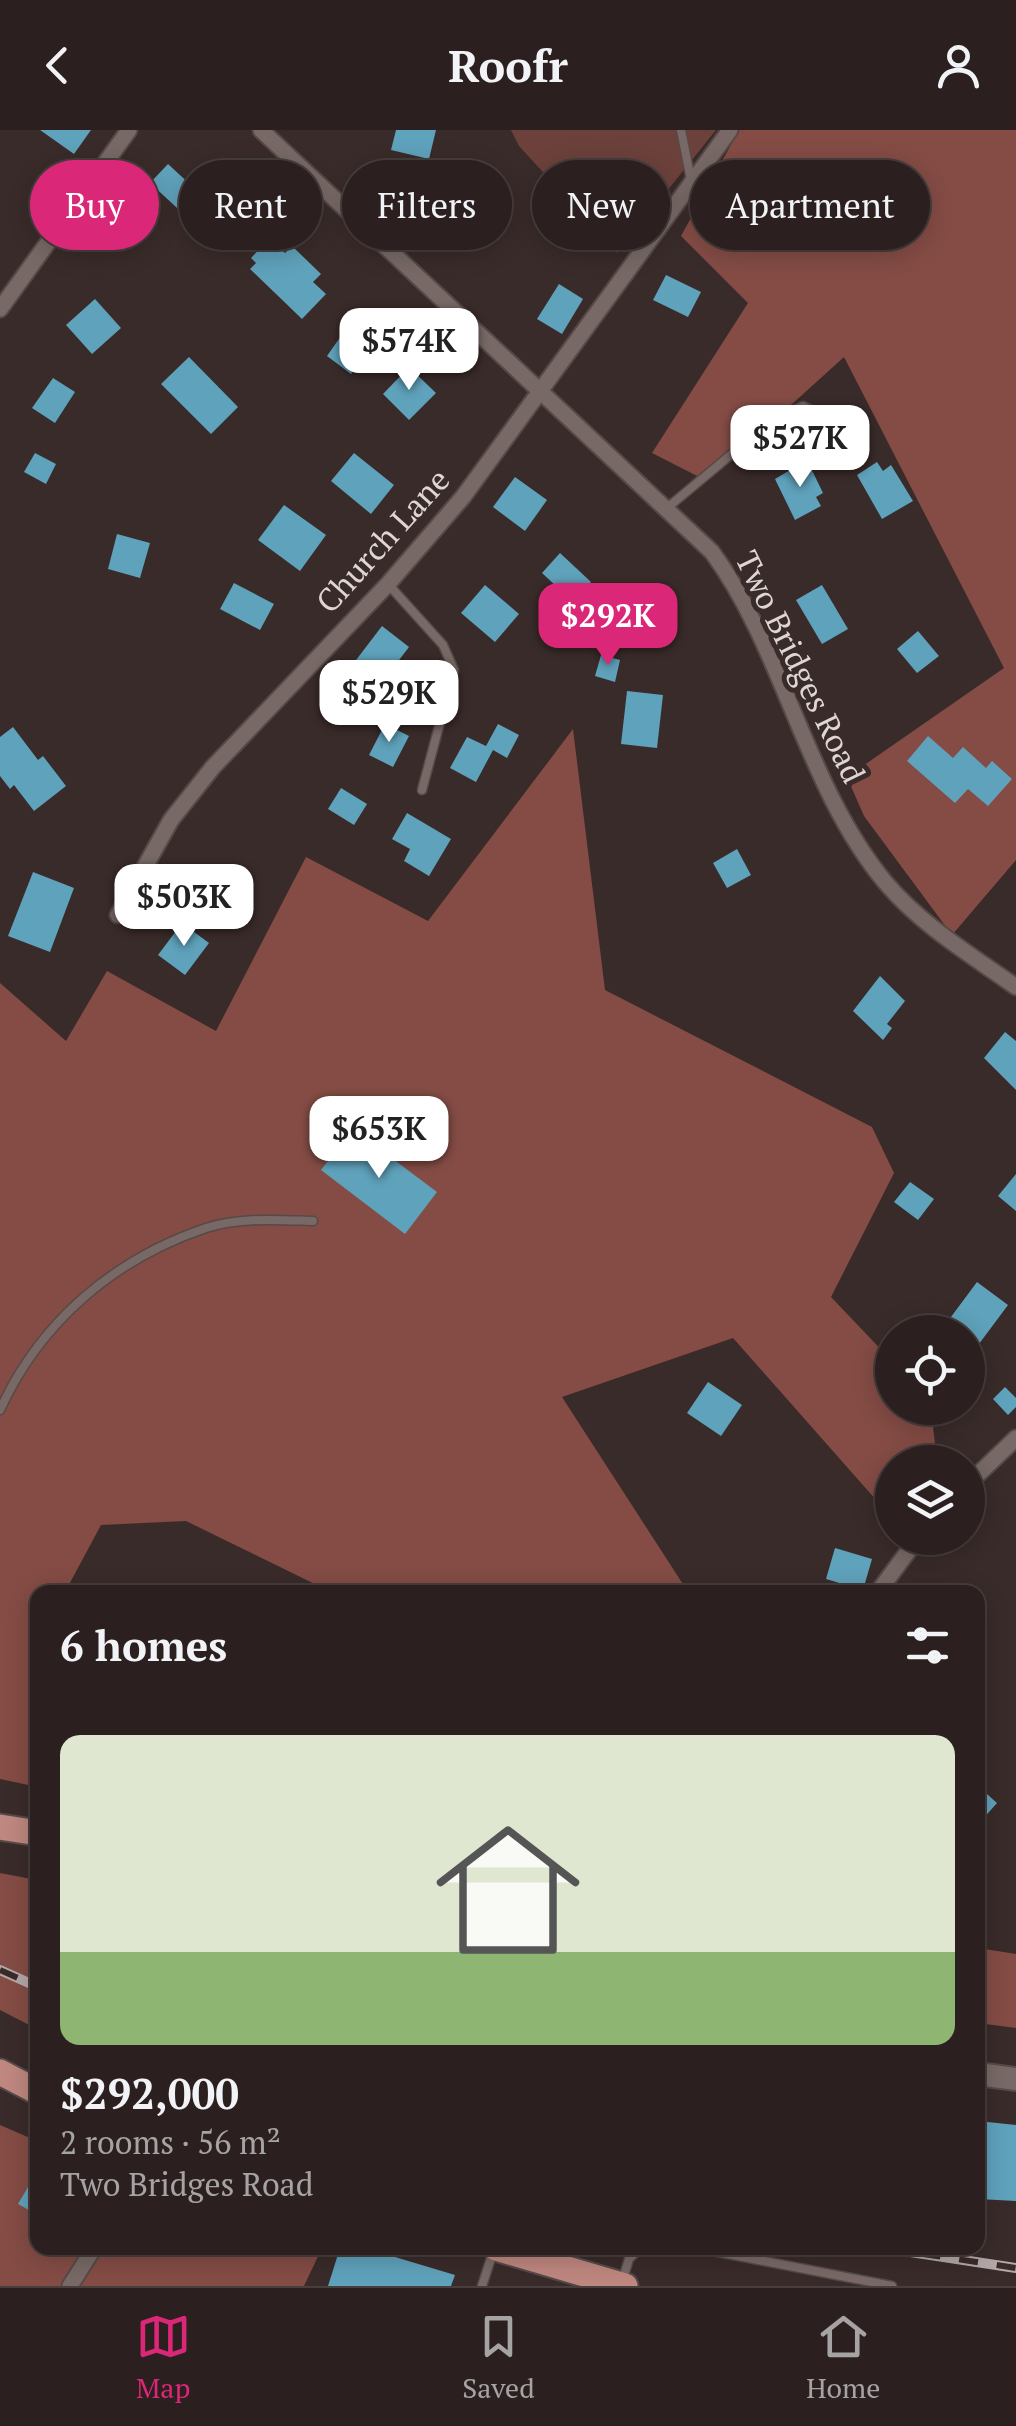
<!DOCTYPE html>
<html lang="en">
<head>
<meta charset="utf-8">
<style>
	:root { --surface:#2b201f; --page:#372d2c; --text:#f1f3f6; --muted:#a6a3a4; --line:#473e3d; --accent:#db2777 }
	body { margin:0; font-family:"PT Serif",serif; background:var(--page); color:var(--text); height:100vh; display:flex; flex-direction:column; font-size:38px; white-space:nowrap }
	* { box-sizing:border-box; margin:0 }
	p { font-size:32px; color:var(--muted) }
	.icon { flex:none; width:55px; height:55px; fill:none; stroke:currentColor; stroke-width:2; stroke-linecap:round; stroke-linejoin:round }
	.map { position:relative; flex:1; overflow:hidden }
	.sheet { position:absolute; left:30px; top:1455px; width:955px; height:670px; display:flex; flex-direction:column; background:var(--surface); border-radius:20px; box-shadow:0 5px 25px #0003,0 0 0 2px var(--line) }
	.sheet>* { flex:none }
	.top-card { position:absolute; left:30px; top:30px; width:958px; height:90px; display:flex; gap:20px }
	.buttons { position:absolute; left:875px; top:1185px; display:grid; gap:20px }
	.buttons a { display:grid; place-items:center; width:110px; height:110px; border-radius:50%; background:var(--surface); box-shadow:0 5px 25px #0003,0 0 0 2px var(--line); font-size:50px }
	.price { position:absolute; translate:-50% -85px; padding:0 22px; border-radius:20px; background:#fff; color:#222; font-size:32px; line-height:65px; filter:drop-shadow(0 2px 5px #0008) }
	.price::after { content:''; position:absolute; left:50%; top:60px; width:30px; height:22px; margin-left:-15px; background:inherit; clip-path:polygon(0 0,100% 0,50% 100%) }
	.price.current { background:var(--accent); color:#fff }
	ul { padding:0; list-style:none }
	li { display:grid; align-content:center; gap:20px; height:530px; padding:0 30px }
	li+li { border-top:2px solid var(--line) }
	li span { display:grid; place-items:center; height:310px; border-radius:20px; color:#555 }
	li>.icon { margin-inline-start:auto }
	span .icon { width:180px; height:180px; fill:#fffc; stroke-width:1 }
	li b { font-size:42px }
	h2 { display:flex; justify-content:space-between; align-items:center; height:120px; padding:0 30px; font-size:42px }
	.pill { padding:0 35px; border-radius:45px; background:var(--surface); box-shadow:0 5px 25px #0003,0 0 0 2px var(--line); font-size:35px; line-height:90px }
	.pill.current { background:var(--accent); color:#fff }
	header { display:flex; justify-content:space-between; align-items:center; height:130px; padding:0 30px; background:var(--surface); font-size:45px; font-weight:600 }
	.menu { display:flex; justify-content:space-around; align-items:center; height:140px; border-top:2px solid var(--line); background:var(--surface); font-size:28px; color:var(--muted) }
	.menu a { display:grid; justify-items:center; gap:5px }
	.menu .current { color:var(--accent) }
	.map>svg:first-child { display:block }
	.green { fill:#6c413b }
	.forest { fill:#844c45 }
	.building { fill:#5fa2bb }
	.lines { fill:none; stroke-linecap:round; stroke-linejoin:round }
	.lane-casing { stroke:#554a48; stroke-width:11 }
	.street-casing { stroke:#554a48; stroke-width:19 }
	.secondary-casing { stroke:#554a48; stroke-width:26 }
	.primary-casing { stroke:#554a48; stroke-width:29 }
	.lane { stroke:#786966; stroke-width:8 }
	.street { stroke:#786966; stroke-width:15 }
	.secondary { stroke:#786966; stroke-width:22 }
	.primary { stroke:#be877f; stroke-width:25 }
	.rail-casing { stroke:#b3a8a7; stroke-width:10 }
	.rail { stroke:#392b29; stroke-width:6; stroke-dasharray:19; stroke-linecap:butt }
	.labels { text-anchor:middle; stroke-width:10; stroke-linejoin:round; paint-order:stroke }
	.street-label { font-size:32px; fill:#dfd5d4; stroke:#392b29 }
</style>
</head>
<body>
<header><svg class="icon" aria-label="back" viewBox="0 0 24 24"><path d="M15 5l-7 7 7 7"/></svg>Roofr<svg class="icon" aria-label="person" viewBox="0 0 24 24"><circle cx="12" cy="8" r="4"/><path d="M4 21q1-7 8-7t8 7"/></svg></header>
<div class="map">
<svg width="1016" height="2156" viewBox="0 0 1016 2156">
	<rect width="100%" height="100%" fill="#392b29"/>
	<path class="green" d="M 511,0 L 716,0 L 617,123 L 519,16 Z"/>
	<g class="forest">
		<path d="M 739,0 L 1016,0 L 1016,730 L 952,805 L 864,686 L 847,647 L 1004,538 L 844,227 L 707,351 L 652,323 L 748,173 L 681,106 Z"/>
		<path d="M 573,599 L 605,860 L 872,997 L 894,1043 L 831,1167 L 892,1231 L 892,1278 L 931,1278 L 937,1332 L 892,1332 L 892,1388 L 733,1208 L 562,1267 L 688,1462 L 331,1462 L 186,1391 L 101,1395 L 65,1462 L 38,1462 L 38,1615 L 33,1656 L 0,1649 L 0,853 L 66,911 L 107,841 L 216,901 L 306,727 L 428,791 Z"/>
		<path d="M 0,1743 L 37,1750 L 37,1899 L 0,1880 Z"/>
		<path d="M 978,1818 L 1016,1824 L 1016,1898 L 978,1893 Z"/>
		<path d="M 0,1995 L 37,2011 L 38,2118 L 322,2118 L 304,2156 L 0,2156 Z"/>
	</g>
	<g class="building">
		<path d="M 40,0 L 91,0 L 74,24 Z"/>
		<path d="M 396,0 L 436,0 L 429,29 L 391,20 Z"/>
		<path d="M 168,34 L 220,82 L 202,101 L 150,53 Z"/>
		<path d="M 270,108 L 285,123 L 292,116 L 321,144 L 313,152 L 326,164 L 302,189 L 250,139 L 256,133 L 251,128 Z"/>
		<path d="M 666,145 L 701,162 L 688,187 L 653,170 Z"/>
		<path d="M 559,154 L 583,169 L 562,204 L 537,189 Z"/>
		<path d="M 95,169 L 121,198 L 92,224 L 66,195 Z"/>
		<path d="M 346,199 L 371,218 L 351,244 L 327,226 Z"/>
		<path d="M 189,227 L 238,277 L 211,304 L 161,254 Z"/>
		<path d="M 409,237 L 436,263 L 409,290 L 383,264 Z"/>
		<path d="M 53,248 L 75,262 L 55,293 L 32,278 Z"/>
		<path d="M 35,323 L 56,334 L 46,354 L 24,342 Z"/>
		<path d="M 354,323 L 394,355 L 371,384 L 331,351 Z"/>
		<path d="M 807,330 L 823,363 L 816,367 L 821,376 L 795,390 L 775,349 Z"/>
		<path d="M 877,332 L 883,341 L 891,335 L 913,371 L 882,389 L 857,345 Z"/>
		<path d="M 515,347 L 547,370 L 525,401 L 493,377 Z"/>
		<path d="M 284,375 L 326,405 L 300,441 L 258,410 Z"/>
		<path d="M 117,404 L 150,413 L 140,448 L 108,439 Z"/>
		<path d="M 560,423 L 591,452 L 573,472 L 542,443 Z"/>
		<path d="M 234,453 L 274,474 L 260,500 L 220,479 Z"/>
		<path d="M 485,455 L 519,484 L 495,512 L 461,483 Z"/>
		<path d="M 822,455 L 848,499 L 822,514 L 796,470 Z"/>
		<path d="M 382,496 L 409,517 L 377,559 L 350,538 Z"/>
		<path d="M 918,501 L 939,526 L 917,543 L 897,519 Z"/>
		<path d="M 601,525 L 620,530 L 615,552 L 595,546 Z"/>
		<path d="M 627,561 L 663,565 L 657,618 L 621,614 Z"/>
		<path d="M 385,594 L 409,606 L 393,637 L 369,625 Z"/>
		<path d="M 498,594 L 519,605 L 507,628 L 493,620 L 476,652 L 450,638 L 467,607 L 486,616 Z"/>
		<path d="M 13,597 L 38,630 L 43,626 L 66,656 L 34,681 L 14,655 L 10,659 L 0,646 L 0,607 Z"/>
		<path d="M 928,606 L 953,628 L 963,617 L 986,638 L 992,631 L 1012,649 L 988,676 L 968,659 L 955,673 L 907,631 Z"/>
		<path d="M 341,658 L 367,674 L 354,695 L 328,679 Z"/>
		<path d="M 407,683 L 451,709 L 429,746 L 404,731 L 410,719 L 392,709 Z"/>
		<path d="M 737,719 L 751,745 L 727,758 L 713,733 Z"/>
		<path d="M 33,742 L 74,758 L 50,822 L 8,806 Z"/>
		<path d="M 223,765 L 243,781 L 231,797 L 211,781 Z"/>
		<path d="M 182,793 L 209,813 L 185,845 L 158,825 Z"/>
		<path d="M 880,846 L 905,871 L 887,894 L 892,898 L 883,910 L 853,881 Z"/>
		<path d="M 1005,902 L 1016,911 L 1016,960 L 984,928 Z"/>
		<path d="M 353,999 L 437,1062 L 405,1104 L 321,1040 Z"/>
		<path d="M 1016,1044 L 1016,1081 L 998,1066 Z"/>
		<path d="M 910,1052 L 934,1069 L 918,1090 L 894,1072 Z"/>
		<path d="M 977,1152 L 1008,1175 L 973,1222 L 968,1218 L 968,1202 L 942,1199 Z"/>
		<path d="M 708,1252 L 742,1275 L 721,1306 L 687,1283 Z"/>
		<path d="M 1005,1257 L 1016,1268 L 1016,1277 L 1008,1285 L 993,1269 Z"/>
		<path d="M 835,1418 L 872,1429 L 863,1460 L 826,1449 Z"/>
		<path d="M 978,1656 L 997,1673 L 981,1691 L 978,1688 Z"/>
		<path d="M 978,1991 L 1016,1995 L 1016,2071 L 978,2069 Z"/>
		<path d="M 38,2040 L 38,2085 L 18,2074 Z"/>
		<path d="M 340,2118 L 365,2118 L 455,2145 L 451,2156 L 328,2156 Z"/>
	</g>
	<g class="lines">
		<g class="lane-casing">
			<g id="lane">
				<path d="M 681,0 L 691,50"/>
				<path d="M 667,378 L 770,292 L 803,276 L 830,289 L 852,320"/>
				<path d="M 388,454 L 443,515 L 454,540 L 422,660"/>
				<path d="M 0,1280 C 40,1192 114,1129 206,1098 C 239,1087 279,1090 313,1091"/>
				<path d="M 697,2118 L 892,2156"/>
				<path d="M 622,2152 L 629,2129 L 640,2118"/>
				<path d="M 482,2156 L 493,2122"/>
			</g>
		</g>
		<g class="street-casing">
			<g id="street">
				<path d="M 261,0 L 712,422 C 784,520 806,657 885,752 C 921,795 971,825 1016,857"/>
				<path d="M 0,179 L 129,0"/>
				<path d="M 118,785 L 171,690 L 213,637 L 388,454 L 463,367 L 730,0"/>
				<path d="M 968,1354 L 1016,1308"/>
				<path d="M 878,1462 L 918,1408"/>
				<path d="M 70,2156 L 94,2118"/>
			</g>
		</g>
		<g class="secondary-casing">
			<path id="secondary" d="M 978,1944 L 1016,1949"/>
		</g>
		<g class="primary-casing">
			<g id="primary">
				<path d="M 0,1697 L 38,1703"/>
				<path d="M 0,1942 L 38,1962"/>
				<path d="M 496,2118 L 625,2156"/>
			</g>
		</g>
		<use href="#lane" class="lane"/>
		<use href="#street" class="street"/>
		<use href="#secondary" class="secondary"/>
		<use href="#primary" class="primary"/>
		<g class="rail-casing">
			<g id="rail">
				<path d="M 0,1840 L 38,1857"/>
				<path d="M 884,2118 L 1016,2138"/>
			</g>
		</g>
		<use href="#rail" class="rail"/>
	</g>
	<g class="labels">
		<g class="street-label">
			<text transform="translate(383 411) rotate(-48)" y="11">Church Lane</text>
			<text transform="translate(800 537) rotate(64)" y="11">Two Bridges Road</text>
		</g>
	</g>
</svg>
<div class="buttons">
<a><svg class="icon" aria-label="locate" viewBox="0 0 24 24"><circle cx="12" cy="12" r="6"/><path d="M12 2v4M12 18v4M2 12h4M18 12h4"/></svg></a>
<a><svg class="icon" aria-label="layers" viewBox="0 0 24 24"><path d="M12 4l9 5-9 5-9-5zM3 14l9 5 9-5"/></svg></a>
</div>
<b class="price" style="left:409px;top:263px">$574K</b>
<b class="price" style="left:800px;top:360px">$527K</b>
<b class="price current" style="left:608px;top:538px">$292K</b>
<b class="price" style="left:389px;top:615px">$529K</b>
<b class="price" style="left:184px;top:819px">$503K</b>
<b class="price" style="left:379px;top:1051px">$653K</b>
<div class="top-card">
<a class="pill current">Buy</a>
<a class="pill">Rent</a>
<a class="pill">Filters</a>
<a class="pill">New</a>
<a class="pill">Apartment</a>
</div>
<section class="sheet">
<h2>6 homes<svg class="icon" aria-label="filters" viewBox="0 0 24 24"><path d="M4 7h16M4 17h16"/><circle cx="9" cy="7" r="2"/><circle cx="15" cy="17" r="2"/></svg></h2>
<ul>
<li><span style="background:linear-gradient(#dfe7d0 70%,#8fb573 0)"><svg class="icon" aria-label="home" viewBox="0 0 24 24"><path d="M3 11l9-7 9 7M6 9v11h12V9"/></svg></span><div><b>$292,000</b><p>2 rooms · 56 m²</p><p>Two Bridges Road</p></div></li>
</ul>
</section>
</div>
<nav class="menu">
<a class="current"><svg class="icon" aria-label="map" viewBox="0 0 24 24"><path d="M3 6l6-2 6 2 6-2v14l-6 2-6-2-6 2zM9 4v14M15 6v14"/></svg>Map</a>
<a><svg class="icon" aria-label="saved" viewBox="0 0 24 24"><path d="M7 4h10v16l-5-4-5 4z"/></svg>Saved</a>
<a><svg class="icon" aria-label="home" viewBox="0 0 24 24"><path d="M3 11l9-7 9 7M6 9v11h12V9"/></svg>Home</a>
</nav>
</body>
</html>
